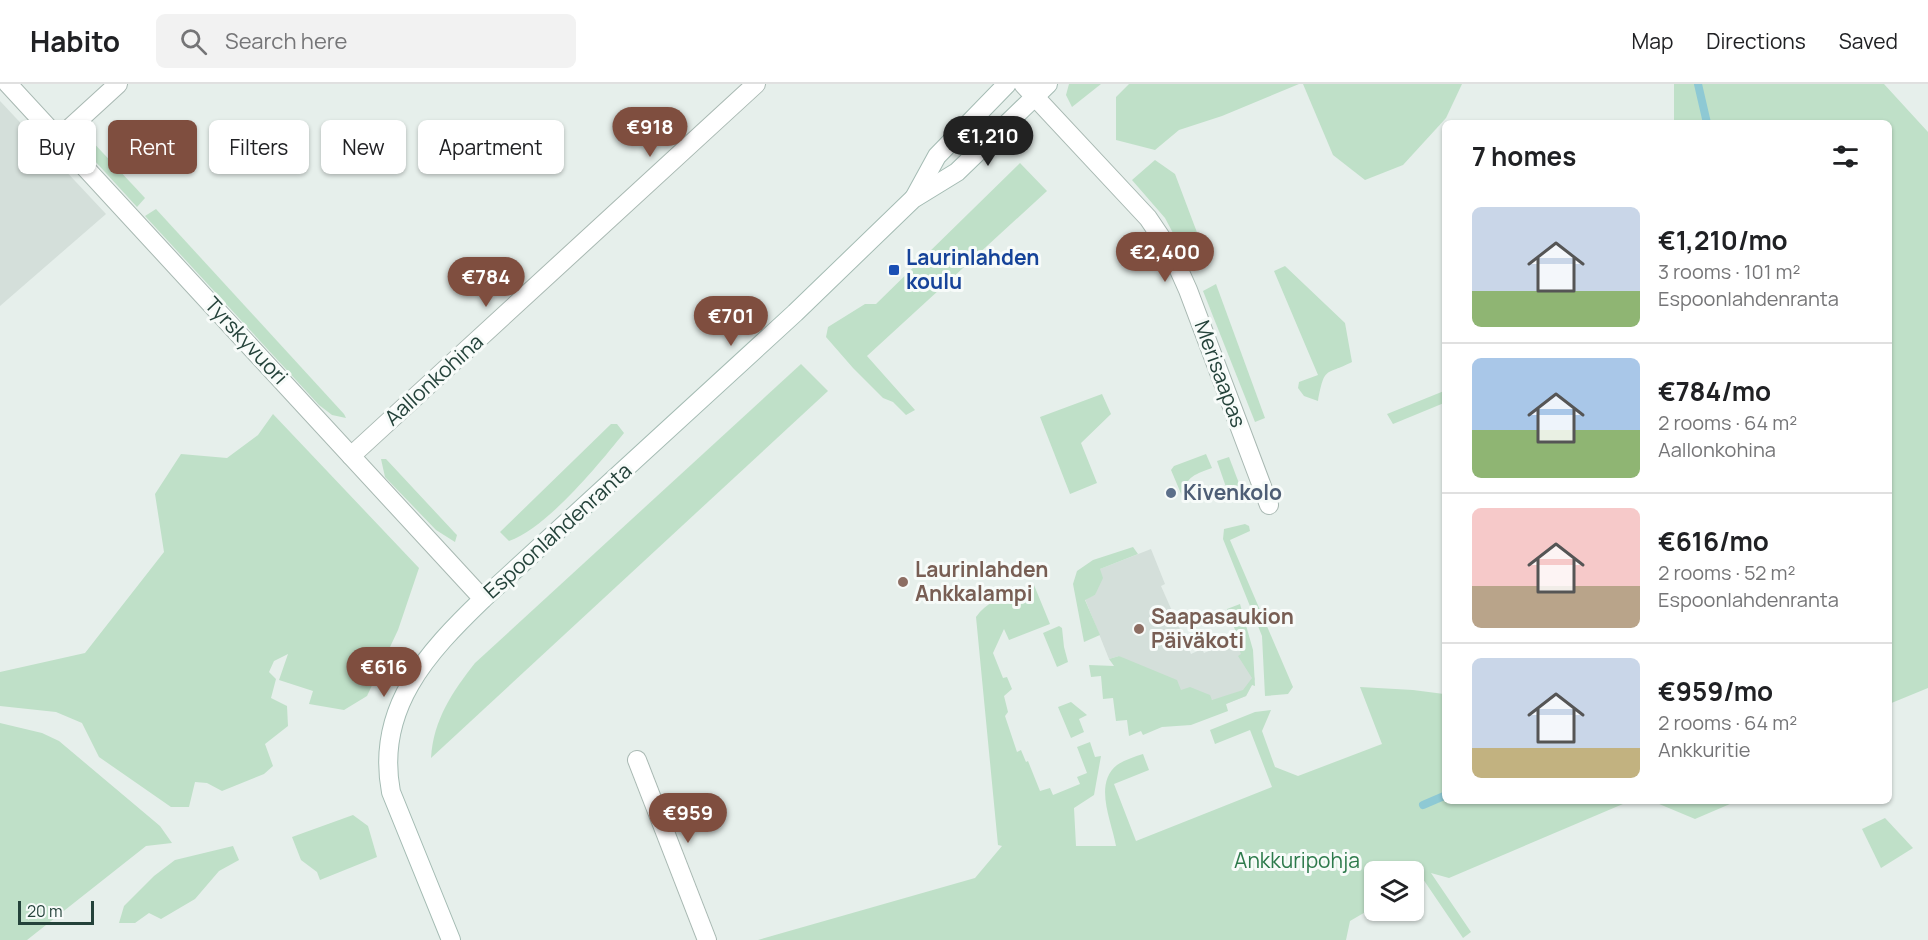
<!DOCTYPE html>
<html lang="en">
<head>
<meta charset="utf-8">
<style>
	:root { --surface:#fff; --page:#f2f2f2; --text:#202124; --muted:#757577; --line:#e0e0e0; --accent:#7f4e3f }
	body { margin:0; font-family:Manrope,sans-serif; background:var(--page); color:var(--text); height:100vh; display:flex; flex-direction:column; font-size:22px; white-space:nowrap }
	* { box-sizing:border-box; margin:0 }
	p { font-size:20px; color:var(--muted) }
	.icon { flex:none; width:33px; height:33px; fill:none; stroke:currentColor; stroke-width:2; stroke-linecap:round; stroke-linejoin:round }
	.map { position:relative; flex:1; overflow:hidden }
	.side { position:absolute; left:1442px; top:36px; width:450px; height:684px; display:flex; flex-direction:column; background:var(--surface); border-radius:9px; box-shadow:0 2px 4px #0004 }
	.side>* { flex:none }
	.top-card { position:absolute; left:18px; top:36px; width:570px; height:54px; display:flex; gap:12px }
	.controls { position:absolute; left:1364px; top:777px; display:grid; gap:12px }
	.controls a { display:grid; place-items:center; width:60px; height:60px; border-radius:9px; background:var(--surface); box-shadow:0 2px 4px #0004; font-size:30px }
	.scale { position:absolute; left:18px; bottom:15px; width:76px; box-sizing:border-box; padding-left:6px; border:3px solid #24423a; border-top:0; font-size:16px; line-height:21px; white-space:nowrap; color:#24423a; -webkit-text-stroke:4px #f7fbf9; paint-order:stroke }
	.price { position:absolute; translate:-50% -51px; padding:0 14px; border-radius:21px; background:var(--accent); color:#fff; font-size:20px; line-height:39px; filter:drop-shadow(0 2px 3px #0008) }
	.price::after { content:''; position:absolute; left:50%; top:36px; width:18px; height:14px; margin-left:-9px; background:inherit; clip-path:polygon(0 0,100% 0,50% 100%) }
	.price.active { background:#222; color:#fff }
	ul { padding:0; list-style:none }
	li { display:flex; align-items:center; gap:18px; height:150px; padding:0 30px }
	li+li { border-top:2px solid var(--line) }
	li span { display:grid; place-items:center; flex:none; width:168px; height:120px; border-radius:9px; color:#555 }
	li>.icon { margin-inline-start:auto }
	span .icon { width:72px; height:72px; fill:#fffc; stroke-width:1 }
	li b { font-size:26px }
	h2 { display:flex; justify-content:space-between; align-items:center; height:72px; padding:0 30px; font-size:26px }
	.pill { padding:0 21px; border-radius:9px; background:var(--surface); box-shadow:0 2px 4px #0004; font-size:21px; line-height:54px }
	.pill.active { background:var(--accent); color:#fff }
	header { display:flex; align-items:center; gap:36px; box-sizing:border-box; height:84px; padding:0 30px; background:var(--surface); border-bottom:2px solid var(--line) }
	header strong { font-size:28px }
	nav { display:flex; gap:33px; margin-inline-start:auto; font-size:21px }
	.search { width:420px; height:54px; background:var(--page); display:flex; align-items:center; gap:15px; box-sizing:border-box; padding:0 21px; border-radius:9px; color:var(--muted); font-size:22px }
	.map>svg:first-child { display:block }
	.built { fill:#d4dfda }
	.green { fill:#bfe0c8 }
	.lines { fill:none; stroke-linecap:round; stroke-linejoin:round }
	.stream { stroke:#8ec9d4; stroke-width:8 }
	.street-casing { stroke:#a8b8b2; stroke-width:20 }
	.secondary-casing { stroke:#a4bbb3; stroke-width:20 }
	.street { stroke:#fff; stroke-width:18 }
	.secondary { stroke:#fff; stroke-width:18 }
	.transit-dot { fill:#1a4fb4; stroke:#f7fbf9; stroke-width:2 }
	.service-dot { fill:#5c6f8a; stroke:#f7fbf9; stroke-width:2 }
	.education-dot { fill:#8d6e63; stroke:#f7fbf9; stroke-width:2 }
	.labels { text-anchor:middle; stroke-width:6; stroke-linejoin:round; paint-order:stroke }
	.transit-label { font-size:21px; font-weight:bold; fill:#164399; stroke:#f7fbf9; text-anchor:start }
	.street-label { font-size:21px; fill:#24423a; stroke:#f7fbf9 }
	.service-label { font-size:21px; font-weight:bold; fill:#4e5e75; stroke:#f7fbf9; text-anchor:start }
	.education-label { font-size:21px; font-weight:bold; fill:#785e54; stroke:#f7fbf9; text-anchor:start }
	.park-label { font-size:21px; fill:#2d7a4b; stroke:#f7fbf9 }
</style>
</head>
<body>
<header>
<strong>Habito</strong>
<div class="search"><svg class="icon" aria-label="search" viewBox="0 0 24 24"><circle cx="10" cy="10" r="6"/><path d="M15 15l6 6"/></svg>Search here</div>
<nav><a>Map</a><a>Directions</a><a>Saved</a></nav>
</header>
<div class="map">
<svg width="1928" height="856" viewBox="0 0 1928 856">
	<rect width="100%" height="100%" fill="#e6efeb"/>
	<g class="built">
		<path d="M 0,17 L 106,130 L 0,222 Z"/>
		<path d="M 1151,465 L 1165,500 L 1161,502 L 1191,570 L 1202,565 L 1204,569 L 1230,558 L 1229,555 L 1237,552 L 1255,595 L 1246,612 L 1226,620 L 1180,606 L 1119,572 L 1109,575 L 1085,515 L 1095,511 L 1100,485 Z"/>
	</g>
	<g class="green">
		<path d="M 1069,0 L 1101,0 L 1072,23 L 1066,11 Z"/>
		<path d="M 1129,0 L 1299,0 L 1222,32 L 1179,46 L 1155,66 L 1116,56 L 1116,13 Z"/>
		<path d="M 1303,0 L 1462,0 L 1446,34 L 1403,81 L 1365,96 L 1333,71 Z"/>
		<path d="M 1674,0 L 1884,0 L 1928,48 L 1928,604 L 1889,620 L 1888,39 L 1674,39 Z"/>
		<path d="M 89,54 L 145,114 L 137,123 L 94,76 Z"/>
		<path d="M 1155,76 L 1175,90 L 1207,175 L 1190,181 L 1165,134 L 1132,96 Z"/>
		<path d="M 1020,79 L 1047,107 L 867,272 L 915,326 L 906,331 L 893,318 L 883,314 L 853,284 L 826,253 L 828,243 L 865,220 L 876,220 Z"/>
		<path d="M 156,125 L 344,330 L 346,334 L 332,331 L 319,321 L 145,132 Z"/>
		<path d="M 1285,182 L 1345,239 L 1352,278 C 1325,292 1325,281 1318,317 L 1304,312 L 1298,304 L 1299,298 L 1318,291 L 1274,187 Z"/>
		<path d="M 1216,200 L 1265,334 L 1255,338 L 1203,207 Z"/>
		<path d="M 801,280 L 828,307 L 431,674 C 433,636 453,607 475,579 Z"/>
		<path d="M 1444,307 L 1444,319 L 1393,340 L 1387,330 Z"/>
		<path d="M 1102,310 L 1111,330 L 1081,359 L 1097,399 L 1070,410 L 1040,333 Z"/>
		<path d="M 273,330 L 419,484 L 398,546 L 367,612 L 344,626 L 309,620 L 313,607 L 279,596 L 288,570 L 274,577 L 269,588 L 276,595 L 271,614 L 287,622 L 288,642 L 265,660 L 273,682 L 264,690 L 222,707 L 207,699 L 195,698 L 189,723 L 171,723 L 99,673 L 82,639 L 56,628 L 0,622 L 0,588 L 85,569 L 164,468 L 155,410 L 181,370 L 227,374 L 258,351 Z"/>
		<path d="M 611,340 L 617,340 L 624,349 C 598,381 548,443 509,457 L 500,448 Z"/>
		<path d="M 1206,370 L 1212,384 C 1197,390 1184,392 1185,411 L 1182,412 L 1171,386 L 1174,382 Z"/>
		<path d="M 1229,373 L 1240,402 L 1227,406 L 1217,377 Z"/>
		<path d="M 381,375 L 386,375 L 454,448 L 457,451 L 455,458 L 436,446 L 385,393 Z"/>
		<path d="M 1245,440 L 1249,442 L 1250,447 L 1230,456 L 1293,603 L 1288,610 L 1265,612 L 1262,552 L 1223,455 L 1224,445 Z"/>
		<path d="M 1133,463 L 1138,470 L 1100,485 L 1103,494 L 1095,511 L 1085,516 L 1100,551 L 1084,558 L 1073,500 L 1077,487 L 1093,476 Z"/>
		<path d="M 1034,501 L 1050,540 L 1009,556 L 1004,545 L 993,569 L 1003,594 L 1007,593 L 1012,605 L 1004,612 L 1008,628 L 1005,632 L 1017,668 L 1021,666 L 1026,678 L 1028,677 L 1040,707 L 1050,704 L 1053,711 L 1080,700 L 1077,693 L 1087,689 L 1077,663 L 1090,658 L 1095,673 L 1101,672 L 1094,711 L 1074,724 L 1076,762 L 1116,762 C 1112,738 1093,700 1117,681 C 1124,676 1134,673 1143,670 L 1149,686 L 1114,700 L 1136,757 L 1272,703 L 1250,646 L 1215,660 L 1210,646 L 1255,628 L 1271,626 L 1262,647 L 1275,683 L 1298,692 L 1382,660 L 1360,603 L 1413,606 L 1444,610 L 1444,717 L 1630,717 L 1449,794 L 1431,789 L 1471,848 L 1463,854 L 1423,795 L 1413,800 L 1413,788 L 1374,788 L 1374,823 L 1350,837 L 1346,856 L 758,856 L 975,794 L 1002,762 L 998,761 L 976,533 C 989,514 1013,509 1034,501 Z"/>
		<path d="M 1240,520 L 1253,566 L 1255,602 L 1252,601 L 1246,612 L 1226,620 L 1228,627 L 1191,641 L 1162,643 L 1143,651 L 1141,647 L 1129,652 L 1127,636 L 1116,637 L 1113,614 L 1103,615 L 1101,592 L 1091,593 L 1089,581 L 1114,582 L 1109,575 L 1119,572 L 1177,596 L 1181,606 L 1190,603 L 1210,611 L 1212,616 L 1243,606 L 1252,594 L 1238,572 L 1241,570 L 1239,565 L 1233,566 L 1229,555 L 1237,551 L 1227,525 Z"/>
		<path d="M 1059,542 L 1062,544 L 1064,563 L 1068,578 L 1057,583 L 1043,549 Z"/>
		<path d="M 1071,618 L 1087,631 L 1079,635 L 1084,648 L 1071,654 L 1058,623 Z"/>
		<path d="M 0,639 L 42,649 L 59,657 L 160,742 L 172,759 L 146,762 L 27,856 L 0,856 Z"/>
		<path d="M 1652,717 L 1737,717 L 1695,735 Z"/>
		<path d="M 353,731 L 368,742 L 377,773 L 320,796 L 317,788 L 301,776 L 292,753 Z"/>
		<path d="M 1885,734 L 1913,764 L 1881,784 L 1862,745 Z"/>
		<path d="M 233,762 L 239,776 L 219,787 L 195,815 L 161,835 L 149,829 L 135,839 L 119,839 L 124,822 L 154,792 L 175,776 Z"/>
	</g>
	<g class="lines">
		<g class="stream">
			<path d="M 1698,0 L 1707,39"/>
			<path d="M 1423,721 L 1444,712"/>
		</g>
		<g class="street-casing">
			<g id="street">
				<path d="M 8,0 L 483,515"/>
				<path d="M 1023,0 L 1148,134 L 1171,168 L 1188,206 L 1269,421"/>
				<path d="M 59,54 L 118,0"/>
				<path d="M 351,372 L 756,0"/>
				<path d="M 637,676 L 707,856"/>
			</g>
		</g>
		<g class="secondary-casing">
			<g id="secondary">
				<path d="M 914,114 L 937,72 L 1007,0"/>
				<path d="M 451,856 L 391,708 C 375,624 428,568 483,515 L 795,229 L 913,115 L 957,88 L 1048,0"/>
			</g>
		</g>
		<use href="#street" class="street"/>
		<use href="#secondary" class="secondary"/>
	</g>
	<rect class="transit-dot" x="888" y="180" width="12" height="12" rx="3"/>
	<circle class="service-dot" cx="1171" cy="409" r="6"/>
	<g class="education-dot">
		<circle cx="903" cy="498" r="6"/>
		<circle cx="1139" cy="545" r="6"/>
	</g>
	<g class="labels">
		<g class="transit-label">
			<text x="906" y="181">Laurinlahden<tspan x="906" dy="24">koulu</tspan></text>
		</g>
		<g class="street-label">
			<text transform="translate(246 257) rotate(47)" y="7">Tyrskyvuori</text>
			<text transform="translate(1220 290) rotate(70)" y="7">Merisaapas</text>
			<text transform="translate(434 296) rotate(-42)" y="7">Aallonkohina</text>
			<text transform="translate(558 447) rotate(-42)" y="7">Espoonlahdenranta</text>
		</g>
		<g class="service-label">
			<text x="1183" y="416">Kivenkolo</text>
		</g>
		<g class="education-label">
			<text x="915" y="493">Laurinlahden<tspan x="915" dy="24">Ankkalampi</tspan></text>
			<text x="1151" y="540">Saapasaukion<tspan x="1151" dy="24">Päiväkoti</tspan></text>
		</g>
		<g class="park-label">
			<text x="1297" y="784">Ankkuripohja</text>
		</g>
	</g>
</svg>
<div class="controls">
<a><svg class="icon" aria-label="layers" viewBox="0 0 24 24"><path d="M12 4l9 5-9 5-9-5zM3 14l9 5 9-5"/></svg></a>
</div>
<div class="scale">20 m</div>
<b class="price" style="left:650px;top:74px">€918</b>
<b class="price active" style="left:988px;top:83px">€1,210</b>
<b class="price" style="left:1165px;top:199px">€2,400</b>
<b class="price" style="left:486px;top:224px">€784</b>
<b class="price" style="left:731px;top:263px">€701</b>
<b class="price" style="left:384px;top:614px">€616</b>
<b class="price" style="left:688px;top:760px">€959</b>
<div class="top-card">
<a class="pill">Buy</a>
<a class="pill active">Rent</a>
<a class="pill">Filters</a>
<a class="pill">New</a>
<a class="pill">Apartment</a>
</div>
<section class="side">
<h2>7 homes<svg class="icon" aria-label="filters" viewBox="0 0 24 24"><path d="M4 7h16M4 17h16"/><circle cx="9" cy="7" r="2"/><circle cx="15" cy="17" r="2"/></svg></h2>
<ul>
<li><span style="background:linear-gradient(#c9d6e8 70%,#8fb573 0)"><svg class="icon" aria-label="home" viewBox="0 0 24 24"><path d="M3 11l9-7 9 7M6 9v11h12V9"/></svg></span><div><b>€1,210/mo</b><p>3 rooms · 101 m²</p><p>Espoonlahdenranta</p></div></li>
<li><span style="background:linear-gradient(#a9c7e8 60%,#8fb573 0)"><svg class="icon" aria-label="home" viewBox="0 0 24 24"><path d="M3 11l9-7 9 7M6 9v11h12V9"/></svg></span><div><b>€784/mo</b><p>2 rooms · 64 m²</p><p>Aallonkohina</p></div></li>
<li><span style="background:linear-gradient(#f6c9c9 65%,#b9a48a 0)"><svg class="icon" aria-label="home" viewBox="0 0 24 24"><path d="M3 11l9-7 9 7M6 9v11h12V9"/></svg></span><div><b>€616/mo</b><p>2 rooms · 52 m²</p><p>Espoonlahdenranta</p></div></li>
<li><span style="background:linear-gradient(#c9d6e8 75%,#c2b280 0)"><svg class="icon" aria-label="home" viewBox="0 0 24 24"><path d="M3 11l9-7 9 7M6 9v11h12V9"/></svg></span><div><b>€959/mo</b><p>2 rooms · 64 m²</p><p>Ankkuritie</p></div></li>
</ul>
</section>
</div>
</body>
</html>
